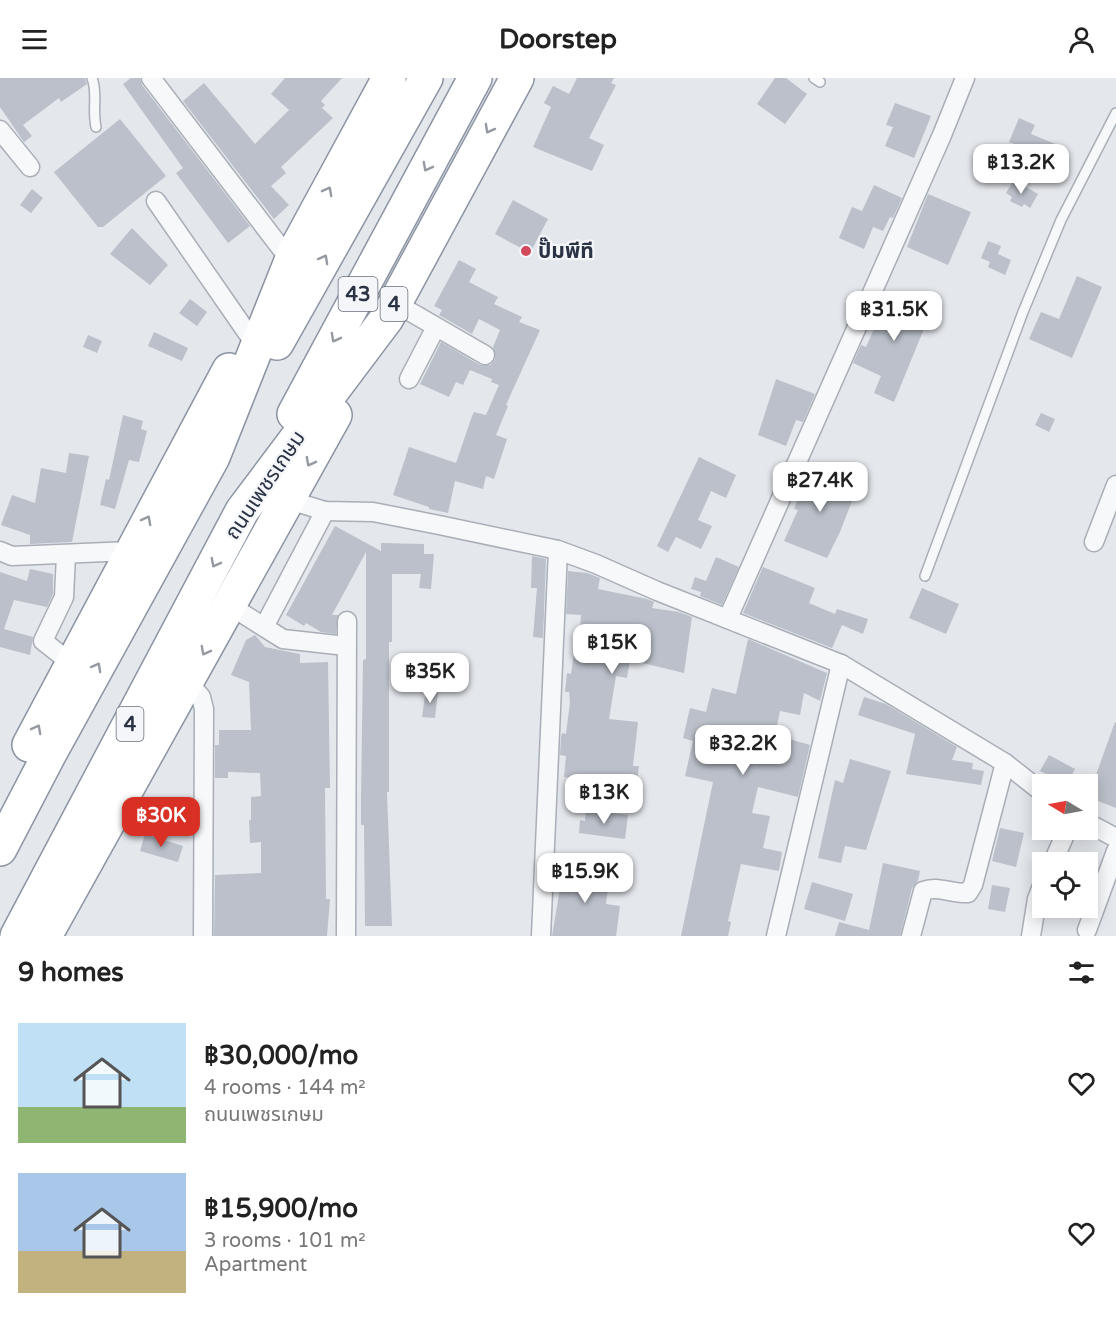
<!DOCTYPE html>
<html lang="en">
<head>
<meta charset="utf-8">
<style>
	:root { --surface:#fff; --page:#f2f2f2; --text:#222; --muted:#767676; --accent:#d93025 }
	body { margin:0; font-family:"Varela Round","Noto Sans Thai",sans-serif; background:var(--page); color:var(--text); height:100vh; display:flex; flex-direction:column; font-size:22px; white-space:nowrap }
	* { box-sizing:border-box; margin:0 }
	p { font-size:20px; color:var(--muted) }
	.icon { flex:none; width:33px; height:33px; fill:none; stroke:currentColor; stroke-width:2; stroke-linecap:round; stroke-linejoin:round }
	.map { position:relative; height:858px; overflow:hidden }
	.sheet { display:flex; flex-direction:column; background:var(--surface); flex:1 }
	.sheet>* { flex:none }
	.needle { width:39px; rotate:280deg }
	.controls { position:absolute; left:1032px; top:696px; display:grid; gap:12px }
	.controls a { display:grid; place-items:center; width:66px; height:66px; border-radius:0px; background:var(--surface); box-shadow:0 3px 15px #0003; font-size:30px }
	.price { position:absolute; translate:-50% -51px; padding:0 14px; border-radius:12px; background:#fff; color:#222; font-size:20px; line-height:39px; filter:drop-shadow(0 2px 3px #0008) }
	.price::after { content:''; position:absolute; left:50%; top:36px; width:18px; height:14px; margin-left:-9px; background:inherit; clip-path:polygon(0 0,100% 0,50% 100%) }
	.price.active { background:var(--accent); color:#fff }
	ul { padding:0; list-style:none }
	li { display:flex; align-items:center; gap:18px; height:150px; padding:0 18px }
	li span { display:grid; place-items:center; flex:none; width:168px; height:120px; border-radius:0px; color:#555 }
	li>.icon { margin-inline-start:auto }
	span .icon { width:72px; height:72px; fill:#fffc; stroke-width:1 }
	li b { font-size:26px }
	h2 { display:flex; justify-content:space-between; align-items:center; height:72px; padding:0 18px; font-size:26px }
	header { display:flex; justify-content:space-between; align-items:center; height:78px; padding:0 18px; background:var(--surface); font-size:27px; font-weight:800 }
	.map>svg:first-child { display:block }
	.building { fill:#bbc0ca }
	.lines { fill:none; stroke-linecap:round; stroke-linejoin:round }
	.lane-casing { stroke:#a9aeb7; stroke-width:12 }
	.street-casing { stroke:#a9aeb7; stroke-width:21 }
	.highway-casing { stroke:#8b94a3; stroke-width:36 }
	.lane { stroke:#f7f8fa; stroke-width:9 }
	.street { stroke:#f7f8fa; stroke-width:18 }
	.highway { stroke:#fff; stroke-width:33 }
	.oneway { stroke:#959aa2 }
	.poi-dot { fill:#d1495b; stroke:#f4f6f9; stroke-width:2 }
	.labels { text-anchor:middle; stroke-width:4.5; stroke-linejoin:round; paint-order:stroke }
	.shield { fill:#f4f6f9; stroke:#676e7b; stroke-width:1.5 }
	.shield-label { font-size:20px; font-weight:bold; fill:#2b3445 }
	.poi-label { font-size:21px; font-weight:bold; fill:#2b3445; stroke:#f4f6f9; text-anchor:start }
	.street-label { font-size:21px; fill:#2b3445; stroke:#f4f6f9 }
</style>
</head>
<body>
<header><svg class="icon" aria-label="menu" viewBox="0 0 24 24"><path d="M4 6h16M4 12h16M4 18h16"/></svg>Doorstep<svg class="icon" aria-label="person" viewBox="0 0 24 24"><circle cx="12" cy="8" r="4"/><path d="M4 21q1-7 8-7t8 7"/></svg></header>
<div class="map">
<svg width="1116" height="858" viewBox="0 0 1116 858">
	<rect width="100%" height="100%" fill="#e4e7ec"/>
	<g class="building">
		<path d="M 0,0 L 85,0 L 87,6 L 61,24 L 59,20 L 23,47 L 32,58 L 24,64 L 0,29 Z"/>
		<path d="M 131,0 L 140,0 L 142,7 L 250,148 L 228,165 L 176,95 L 183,90 L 123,6 Z"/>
		<path d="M 285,0 L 342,0 L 321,23 L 325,27 L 322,30 L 333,40 L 281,89 L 286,95 L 271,108 L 289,127 L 274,141 L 183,23 L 204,5 L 255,66 L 289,32 L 271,16 Z"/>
		<path d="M 577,0 L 614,0 L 611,5 L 616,7 L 589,60 L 604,67 L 592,93 L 533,69 L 551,29 L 544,25 L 553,8 L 569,16 Z"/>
		<path d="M 775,0 L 786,0 L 807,16 L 785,46 L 757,26 Z"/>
		<path d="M 895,25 L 931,38 L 914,80 L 885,68 L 893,49 L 886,47 Z"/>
		<path d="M 1019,40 L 1035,47 L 1031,56 L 1065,70 L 1060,83 L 1009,64 Z"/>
		<path d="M 120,41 L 166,98 L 103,149 L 98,149 L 54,94 Z"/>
		<path d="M 1014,102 L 1038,116 L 1030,130 L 1024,126 L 1022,129 L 1010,123 L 1012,119 L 1006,115 Z"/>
		<path d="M 874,107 L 902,120 L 893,140 L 890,139 L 883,153 L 873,149 L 864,171 L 839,160 L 852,129 L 862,133 Z"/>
		<path d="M 32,111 L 43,120 L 31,135 L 20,127 Z"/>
		<path d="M 928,116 L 971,134 L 948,187 L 907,169 Z"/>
		<path d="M 513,122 L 548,141 L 530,175 L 495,156 Z"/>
		<path d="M 132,150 L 168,187 L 150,207 L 110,176 Z"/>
		<path d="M 988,163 L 1001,168 L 998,176 L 1011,182 L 1005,197 L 988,189 L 990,184 L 981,180 Z"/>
		<path d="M 459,182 L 476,191 L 469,204 L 498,219 L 494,226 L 522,239 L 519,244 L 540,252 L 506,327 L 508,328 L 496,357 L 507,361 L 494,401 L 486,398 L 483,411 L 455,403 L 448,435 L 429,431 L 429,429 L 393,417 L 409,369 L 456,385 L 472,338 L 474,334 L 486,337 L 499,307 L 491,304 L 492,301 L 470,292 L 463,307 L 456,304 L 449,319 L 420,306 L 441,264 L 480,287 L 490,287 L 495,282 L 493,269 L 500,252 L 479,241 L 472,256 L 439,237 L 442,232 L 434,228 Z"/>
		<path d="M 1077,198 L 1102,209 L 1072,280 L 1029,261 L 1041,234 L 1059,241 Z"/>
		<path d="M 891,213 L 906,220 L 909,214 L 929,223 L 922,239 L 928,241 L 894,324 L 874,315 L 881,298 L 853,285 L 861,267 L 866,269 Z"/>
		<path d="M 190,221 L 207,234 L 197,248 L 179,235 Z"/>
		<path d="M 154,254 L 188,270 L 182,283 L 148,268 Z"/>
		<path d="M 88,257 L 102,263 L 97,275 L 83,269 Z"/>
		<path d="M 776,301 L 815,316 L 803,344 L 796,342 L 786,368 L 758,357 Z"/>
		<path d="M 1041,335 L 1055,341 L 1049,354 L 1035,347 Z"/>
		<path d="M 123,337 L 143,343 L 141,351 L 147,353 L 139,384 L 129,382 L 115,431 L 100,427 L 106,401 L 109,402 Z"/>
		<path d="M 69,375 L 89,378 L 72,464 L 30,466 L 30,457 L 1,447 L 12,417 L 35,425 L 41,390 L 66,395 Z"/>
		<path d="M 699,379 L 736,397 L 726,420 L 711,413 L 698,442 L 712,448 L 701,471 L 676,459 L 668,474 L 657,468 Z"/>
		<path d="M 814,392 L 857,410 L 840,454 L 827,480 L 784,463 L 798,432 L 794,431 L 798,421 L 795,419 L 803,400 L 810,403 Z"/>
		<path d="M 335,448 L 381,473 L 381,465 L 424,466 L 424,476 L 434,476 L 431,511 L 419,510 L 421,496 L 392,496 L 392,564 L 389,564 L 389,714 L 387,714 L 392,848 L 365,848 L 364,747 L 361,747 L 361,721 L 363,582 L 366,581 L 366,474 L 332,537 L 338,537 L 336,556 L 321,554 L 306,545 L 304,548 L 286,537 Z"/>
		<path d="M 532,478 L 546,481 L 543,560 L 533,559 L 537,510 L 531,510 Z"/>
		<path d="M 716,479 L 739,489 L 722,527 L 700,518 L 701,514 L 691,511 L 695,499 L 706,503 Z"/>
		<path d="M 763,489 L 815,510 L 809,525 L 835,536 L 837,531 L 868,541 L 863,556 L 842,547 L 832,570 L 743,535 Z"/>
		<path d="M 30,491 L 53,496 L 53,516 L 47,529 L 14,522 L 4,551 L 33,559 L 30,577 L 0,569 L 0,494 L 27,503 Z"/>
		<path d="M 568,493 L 587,495 L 600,500 L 598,511 L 647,521 L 654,524 L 652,530 L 679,534 L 692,539 L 684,595 L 630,582 L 627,600 L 616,598 L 609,641 L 638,644 L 633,688 L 639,688 L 636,710 L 564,699 L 566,678 L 560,677 L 561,660 L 562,655 L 566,656 L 570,624 L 569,614 L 565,614 L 567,595 L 571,596 L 576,561 L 579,562 L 581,537 L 566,536 Z"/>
		<path d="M 922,510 L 959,526 L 946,556 L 909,540 Z"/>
		<path d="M 255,557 L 265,569 L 300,576 L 300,585 L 328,584 L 330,710 L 325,710 L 326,821 L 330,821 L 327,858 L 214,858 L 215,797 L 261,795 L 261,764 L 250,765 L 249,742 L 251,742 L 251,719 L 261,718 L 260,695 L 228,694 L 228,700 L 215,700 L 215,667 L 219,667 L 219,652 L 251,652 L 249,604 L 231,597 L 246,562 Z"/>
		<path d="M 748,561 L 827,595 L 820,623 L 804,615 L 800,637 L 780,633 L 775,657 L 810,667 L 798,719 L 758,709 L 752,735 L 770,738 L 763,770 L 782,774 L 779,793 L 741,786 L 728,843 L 731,844 L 728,858 L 681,858 L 713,704 L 685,698 L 693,663 L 683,660 L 690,630 L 706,634 L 712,610 L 736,616 Z"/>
		<path d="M 426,611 L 438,613 L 435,640 L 422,639 Z"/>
		<path d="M 864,619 L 886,626 L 957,669 L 952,682 L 973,685 L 972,691 L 984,693 L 981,707 L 906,696 L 915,656 L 858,637 Z"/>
		<path d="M 1115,644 L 1116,645 L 1116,730 L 1088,719 Z"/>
		<path d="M 1049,677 L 1075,691 L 1067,706 L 1040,693 Z"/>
		<path d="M 850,681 L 891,693 L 866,772 L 845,768 L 841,785 L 818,780 L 835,702 L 843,705 Z"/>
		<path d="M 586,732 L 628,737 L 625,761 L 579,755 L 580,742 L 585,743 Z"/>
		<path d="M 1000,750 L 1024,755 L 1016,789 L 992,783 Z"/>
		<path d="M 145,756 L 183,768 L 178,784 L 140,773 Z"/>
		<path d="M 883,785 L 920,793 L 918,803 L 912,810 L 900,858 L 835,858 L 839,844 L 869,852 Z"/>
		<path d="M 564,787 L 610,792 L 606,826 L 620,828 L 616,858 L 552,858 Z"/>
		<path d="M 812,804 L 853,816 L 845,843 L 804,831 Z"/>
		<path d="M 992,807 L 1010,810 L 1005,834 L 988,831 Z"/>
	</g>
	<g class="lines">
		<g class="lane-casing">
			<g id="lane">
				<path d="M 92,0 C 98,15 92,32 96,49"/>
				<path d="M 814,0 L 820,4"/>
				<path d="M 925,498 L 1023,234 L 1061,142 L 1116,35"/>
			</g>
		</g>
		<g class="street-casing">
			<g id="street">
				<path d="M 151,0 L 290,182"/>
				<path d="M 0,52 L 30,89"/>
				<path d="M 156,123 L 248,256"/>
				<path d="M 395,225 L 485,277"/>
				<path d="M 409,301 L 436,249"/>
				<path d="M 289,422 L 325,433 L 373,434 L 439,447 L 558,472 L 596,486 L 657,513 L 841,586 L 1005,685 L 1042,714"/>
				<path d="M 1094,464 L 1116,407"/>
				<path d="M 0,473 L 12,478 L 130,473"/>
				<path d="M 66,477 L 64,519 L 43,563 L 71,585"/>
				<path d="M 229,527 L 283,561 L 346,568"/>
				<path d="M 728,540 L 942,57 L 965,0"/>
				<path d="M 264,549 L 325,433"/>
				<path d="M 188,604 L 201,619 L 204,631 L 203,858"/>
				<path d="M 1088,745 L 1116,760"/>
				<path d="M 1053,784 L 1067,752"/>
				<path d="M 1087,852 L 1116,773"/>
				<path d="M 346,858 L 347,543"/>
				<path d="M 541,858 L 558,472"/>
				<path d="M 776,858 L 841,586"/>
				<path d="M 911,858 L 923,813 C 938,807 951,816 968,815 L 973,807 L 1005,685"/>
				<path d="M 1031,858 L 1037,821 L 1042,808"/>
			</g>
		</g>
		<g class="highway-casing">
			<g id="highway">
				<path d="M 277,265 L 426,0"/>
				<path d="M 294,336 L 475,0"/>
				<path d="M 29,667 L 229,292"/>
				<path d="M 0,771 L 50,675 L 213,379 L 295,173 L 389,0"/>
				<path d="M 17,858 L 242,433 L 387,240 L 517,0"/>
				<path d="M 45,858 L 335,337"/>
			</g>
		</g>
		<use href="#lane" class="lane"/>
		<use href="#street" class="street"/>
		<use href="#highway" class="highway"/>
	</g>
	<defs><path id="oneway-chevron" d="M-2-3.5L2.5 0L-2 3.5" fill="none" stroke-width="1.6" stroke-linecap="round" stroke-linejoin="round" transform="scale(1.5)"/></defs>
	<g class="oneway">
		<use href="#oneway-chevron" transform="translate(489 51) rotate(119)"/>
		<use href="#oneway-chevron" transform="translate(427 89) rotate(118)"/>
		<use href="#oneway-chevron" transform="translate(328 113) rotate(-62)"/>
		<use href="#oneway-chevron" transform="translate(324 181) rotate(-61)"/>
		<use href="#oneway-chevron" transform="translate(335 260) rotate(118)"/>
		<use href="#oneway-chevron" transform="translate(310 384) rotate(118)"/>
		<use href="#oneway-chevron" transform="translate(147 442) rotate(-62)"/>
		<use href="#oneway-chevron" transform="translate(215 485) rotate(118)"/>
		<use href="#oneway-chevron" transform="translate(205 573) rotate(118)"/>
		<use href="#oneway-chevron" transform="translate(97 589) rotate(-61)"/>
		<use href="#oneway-chevron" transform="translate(37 651) rotate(-62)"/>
	</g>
	<circle class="poi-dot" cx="526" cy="173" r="6"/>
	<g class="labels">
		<g class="shield">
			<rect x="338.5" y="199" width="39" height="34" rx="4.5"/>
			<rect x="380.5" y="209" width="27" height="34" rx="4.5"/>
			<rect x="116.5" y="629" width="27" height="34" rx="4.5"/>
		</g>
		<g class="shield-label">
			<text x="358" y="223">43</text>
			<text x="394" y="233">4</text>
			<text x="130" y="653">4</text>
		</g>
		<g class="poi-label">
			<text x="538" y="180">ปั๊มพีที</text>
		</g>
		<g class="street-label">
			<text transform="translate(265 407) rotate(-56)" y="7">ถนนเพชรเกษม</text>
		</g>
	</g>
</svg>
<div class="controls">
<a><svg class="needle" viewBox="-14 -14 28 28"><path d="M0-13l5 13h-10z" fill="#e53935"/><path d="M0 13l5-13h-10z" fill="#767676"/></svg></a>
<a><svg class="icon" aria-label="locate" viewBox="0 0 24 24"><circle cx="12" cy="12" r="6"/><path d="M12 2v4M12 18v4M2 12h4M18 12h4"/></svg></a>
</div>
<b class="price" style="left:1021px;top:117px">฿13.2K</b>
<b class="price" style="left:894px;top:264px">฿31.5K</b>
<b class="price" style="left:820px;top:435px">฿27.4K</b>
<b class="price" style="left:612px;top:597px">฿15K</b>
<b class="price" style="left:430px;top:626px">฿35K</b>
<b class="price" style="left:743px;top:698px">฿32.2K</b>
<b class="price" style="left:604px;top:747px">฿13K</b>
<b class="price active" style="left:161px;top:770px">฿30K</b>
<b class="price" style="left:585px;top:826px">฿15.9K</b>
</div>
<section class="sheet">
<h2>9 homes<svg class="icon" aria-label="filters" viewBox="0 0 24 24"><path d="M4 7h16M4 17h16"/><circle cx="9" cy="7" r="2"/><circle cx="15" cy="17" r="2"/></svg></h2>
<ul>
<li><span style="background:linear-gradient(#bfe0f5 70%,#8fb573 0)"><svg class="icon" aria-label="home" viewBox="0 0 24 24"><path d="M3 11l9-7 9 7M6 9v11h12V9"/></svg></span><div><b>฿30,000/mo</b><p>4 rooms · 144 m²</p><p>ถนนเพชรเกษม</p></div><svg class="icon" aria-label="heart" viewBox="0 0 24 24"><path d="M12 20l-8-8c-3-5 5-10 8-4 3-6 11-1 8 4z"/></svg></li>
<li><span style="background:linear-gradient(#a9c7e8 65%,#c2b280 0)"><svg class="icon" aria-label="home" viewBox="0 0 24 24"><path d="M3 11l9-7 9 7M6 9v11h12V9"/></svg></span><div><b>฿15,900/mo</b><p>3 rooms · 101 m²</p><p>Apartment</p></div><svg class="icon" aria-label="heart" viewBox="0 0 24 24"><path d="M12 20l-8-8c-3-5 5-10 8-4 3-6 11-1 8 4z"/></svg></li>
</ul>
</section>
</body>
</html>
